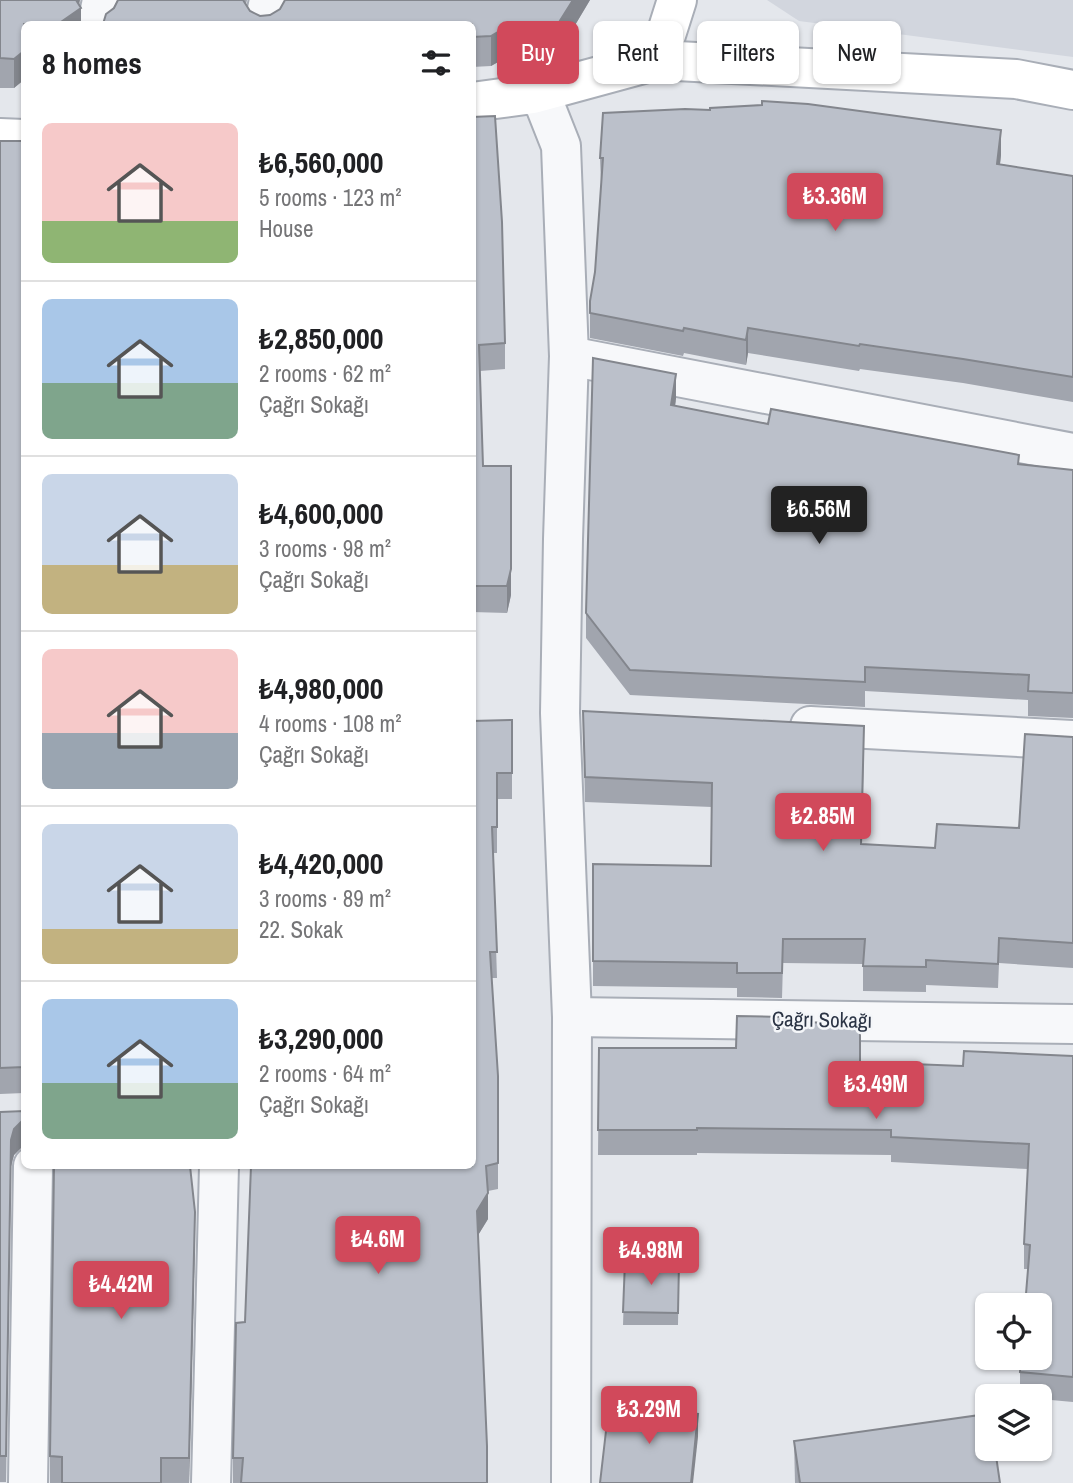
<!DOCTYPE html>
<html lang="en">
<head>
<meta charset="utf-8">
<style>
	:root { --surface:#fff; --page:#f6f6f6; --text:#202124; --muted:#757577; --line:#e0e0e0; --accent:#d1495b }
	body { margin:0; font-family:"Archivo Narrow",sans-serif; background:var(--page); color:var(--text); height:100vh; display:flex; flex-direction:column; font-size:26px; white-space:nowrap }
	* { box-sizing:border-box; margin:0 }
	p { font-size:23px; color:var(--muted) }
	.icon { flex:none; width:38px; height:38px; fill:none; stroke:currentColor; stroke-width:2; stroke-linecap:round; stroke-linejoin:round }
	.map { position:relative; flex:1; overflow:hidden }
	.details { position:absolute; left:21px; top:21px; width:455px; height:1148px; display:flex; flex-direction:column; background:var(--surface); border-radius:10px; box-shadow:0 2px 5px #0004 }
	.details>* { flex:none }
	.hud { position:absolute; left:497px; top:21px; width:471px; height:63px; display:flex; gap:14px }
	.buttons { position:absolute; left:975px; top:1293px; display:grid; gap:14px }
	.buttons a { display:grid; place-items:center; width:77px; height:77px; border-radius:10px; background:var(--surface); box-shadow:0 2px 5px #0004; font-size:35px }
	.price { position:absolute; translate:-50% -60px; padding:0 16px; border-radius:7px; background:var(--accent); color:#fff; font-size:23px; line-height:46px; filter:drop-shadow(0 2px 4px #0008) }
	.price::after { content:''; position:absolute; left:50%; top:42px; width:21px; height:16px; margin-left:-10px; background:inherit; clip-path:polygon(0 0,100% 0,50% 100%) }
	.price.active { background:#222; color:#fff }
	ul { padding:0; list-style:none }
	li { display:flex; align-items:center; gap:21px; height:175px; padding:0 21px }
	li+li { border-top:2px solid var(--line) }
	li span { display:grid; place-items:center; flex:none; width:196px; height:140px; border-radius:10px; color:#555 }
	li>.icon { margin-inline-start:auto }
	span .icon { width:84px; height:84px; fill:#fffc; stroke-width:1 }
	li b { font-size:30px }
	h2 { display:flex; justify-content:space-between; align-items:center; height:84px; padding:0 21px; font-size:30px }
	.chip { padding:0 24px; border-radius:10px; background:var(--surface); box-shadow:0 2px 5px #0004; font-size:24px; line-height:63px }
	.chip.active { background:var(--accent); color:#fff }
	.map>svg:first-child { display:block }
	.built { fill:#d2d6de }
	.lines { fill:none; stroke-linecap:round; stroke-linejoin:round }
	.minor-casing { stroke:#a9aeb7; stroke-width:42 }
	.tertiary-casing { stroke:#a9aeb7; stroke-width:42 }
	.secondary-casing { stroke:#a9aeb7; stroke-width:42 }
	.minor { stroke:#f7f8fa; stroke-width:38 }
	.tertiary { stroke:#f7f8fa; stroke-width:38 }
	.secondary { stroke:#fff; stroke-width:38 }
	.wall { fill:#a1a5ae }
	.shaded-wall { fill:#83868d }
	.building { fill:#bbc0ca; stroke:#83868d; stroke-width:2 }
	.labels { text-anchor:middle; stroke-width:5; stroke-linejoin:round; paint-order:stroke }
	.street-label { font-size:21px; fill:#2b3445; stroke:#f4f6f9 }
</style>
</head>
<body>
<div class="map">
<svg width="1073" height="1483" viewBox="0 0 1073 1483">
	<rect width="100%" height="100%" fill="#e4e7ec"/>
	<path class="built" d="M 767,0 L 1073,0 L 1073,57 L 799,21 Z"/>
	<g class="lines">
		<g class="minor-casing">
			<g id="minor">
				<path d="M 97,24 L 102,0"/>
				<path d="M 264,24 L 269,0"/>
				<path d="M 569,356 L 1073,453"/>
				<path d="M 810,726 L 1073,740"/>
				<path d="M 572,1017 L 1073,1024"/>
				<path d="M 28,1483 L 33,1166"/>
				<path d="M 211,1483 L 219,1166"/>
			</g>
		</g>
		<g class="tertiary-casing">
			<path id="tertiary" d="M 533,94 L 544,103 L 561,146 L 569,356 L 563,539 L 560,713 L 572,1017 L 571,1483"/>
		</g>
		<g class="secondary-casing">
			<g id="secondary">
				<path d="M 658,60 L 677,0"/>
				<path d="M 472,102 L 533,94 L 658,60 L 1016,79 L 1073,90"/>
				<path d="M 0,138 L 24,139"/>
			</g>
		</g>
		<use href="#minor" class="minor"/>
		<use href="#tertiary" class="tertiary"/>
		<use href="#secondary" class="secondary"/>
	</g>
	<g class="wall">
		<path d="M 0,0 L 79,5 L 81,24 L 14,88 L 0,88 Z"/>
		<path d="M 118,0 L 247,0 L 246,4 L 250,11 L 260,16 L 270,15 L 280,9 L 285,0 L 590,0 L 556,57 L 498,62 L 491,66 L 472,67 L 472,24 L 103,24 Z"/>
		<path d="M 472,117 L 505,343 L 505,369 L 480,371 L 483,466 L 511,595 L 507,613 L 472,612 Z"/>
		<path d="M 0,141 L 22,157 L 24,157 L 24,1093 L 0,1094 Z"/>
		<path d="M 1001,155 L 1000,164 L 1073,176 L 1073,402 L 963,383 L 860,369 L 859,371 L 748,353 L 746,365 L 684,353 L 683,356 L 590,338 L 590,301 L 595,272 L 601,183 L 600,158 Z"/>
		<path d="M 676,399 L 675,406 L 768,424 L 1019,464 L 1073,470 L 1073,718 L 1028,716 L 1028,700 L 865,691 L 865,707 L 630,695 L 586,638 L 586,613 Z"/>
		<path d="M 583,711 L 864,751 L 862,844 L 935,848 L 1019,828 L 1073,737 L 1073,968 L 999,963 L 998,988 L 926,985 L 926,992 L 863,991 L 863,964 L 783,963 L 782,998 L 737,997 L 737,988 L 593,986 L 593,864 L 711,866 L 712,807 L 585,802 Z"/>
		<path d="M 512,720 L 512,799 L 497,799 L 497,853 L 493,853 L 497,978 L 491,978 L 498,1076 L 498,1189 L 488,1191 L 488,1219 L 478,1235 L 487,1483 L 233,1483 L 233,1458 L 245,1322 L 472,721 Z"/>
		<path d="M 780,1022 L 860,1062 L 963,1066 L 1073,1056 L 1073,1402 L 1040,1399 L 1040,1396 L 1020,1396 L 1020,1372 L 1028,1269 L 1024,1269 L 1024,1244 L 1028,1169 L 891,1162 L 891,1155 L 697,1153 L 697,1155 L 598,1155 L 599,1048 L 736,1048 Z"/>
		<path d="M 0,1112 L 22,1147 L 14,1155 L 11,1166 L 6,1482 L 0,1482 Z"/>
		<path d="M 195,1238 L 189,1483 L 50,1483 L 50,1456 Z"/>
		<path d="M 625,1261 L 679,1263 L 678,1325 L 623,1325 Z"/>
		<path d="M 794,1441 L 1000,1483 L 795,1483 Z"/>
	</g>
	<g class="shaded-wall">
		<path d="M 76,0 L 80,0 L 78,10 L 81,8 L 81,24 L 58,24 Z"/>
		<path d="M 573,0 L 590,0 L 556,57 L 556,27 Z"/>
		<path d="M 498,32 L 498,62 L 491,66 L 491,36 Z"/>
		<path d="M 24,51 L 24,80 L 14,88 L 14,59 Z"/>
		<path d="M 1001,130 L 1001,155 L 997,189 L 997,164 Z"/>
		<path d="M 748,328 L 748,353 L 746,365 L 746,340 Z"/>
		<path d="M 676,374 L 676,399 L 671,430 L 671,405 Z"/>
		<path d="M 511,569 L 511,595 L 507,613 L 507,586 Z"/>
		<path d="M 22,1121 L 24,1121 L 24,1147 L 22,1147 L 14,1155 L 11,1166 L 6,1482 L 11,1140 L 14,1129 Z"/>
		<path d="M 488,1193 L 488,1219 L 477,1237 L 477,1211 Z"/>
		<path d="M 195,1212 L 195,1238 L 189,1483 L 189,1458 Z"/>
		<path d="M 698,1414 L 698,1437 L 693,1483 L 691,1483 Z"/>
	</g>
	<g class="building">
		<path d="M 0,0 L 76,0 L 81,8 L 58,24 L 24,24 L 24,51 L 14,59 L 0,58 Z"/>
		<path d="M 118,0 L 243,0 L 250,11 L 260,16 L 270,15 L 280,9 L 285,0 L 573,0 L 556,27 L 498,32 L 491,36 L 472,37 L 472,24 L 103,24 L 106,14 L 114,8 Z"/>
		<path d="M 762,101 L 808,104 L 1001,130 L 997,164 L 1073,176 L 1073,377 L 963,359 L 860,344 L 859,346 L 748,328 L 746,340 L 684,328 L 683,331 L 590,313 L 590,301 L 595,272 L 603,158 L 600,158 L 603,113 L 685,109 L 710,110 L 710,108 L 762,105 Z"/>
		<path d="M 495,116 L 502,222 L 505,343 L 479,345 L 483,466 L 511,466 L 511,569 L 507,586 L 472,586 L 472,117 Z"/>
		<path d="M 0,141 L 22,141 L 22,158 L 24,157 L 24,1067 L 0,1068 Z"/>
		<path d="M 593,358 L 676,374 L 671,405 L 768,424 L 771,409 L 1019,455 L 1018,464 L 1073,470 L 1073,693 L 1028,691 L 1029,675 L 865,667 L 865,682 L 630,670 L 586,613 Z"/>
		<path d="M 583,711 L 864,726 L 861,844 L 935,848 L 937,824 L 1019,828 L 1025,734 L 1073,737 L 1073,943 L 999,938 L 998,964 L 926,960 L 926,967 L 863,966 L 865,939 L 783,939 L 782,973 L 737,973 L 737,963 L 593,961 L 593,864 L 711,866 L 712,783 L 585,777 Z"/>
		<path d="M 512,720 L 512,773 L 497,773 L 497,827 L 492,827 L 497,952 L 490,952 L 498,1076 L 498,1163 L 486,1166 L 488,1193 L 477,1211 L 487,1446 L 487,1483 L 241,1483 L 243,1458 L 233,1458 L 236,1323 L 245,1322 L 251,1166 L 472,1166 L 472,721 Z"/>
		<path d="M 737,1016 L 781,1017 L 780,1022 L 860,1023 L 860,1062 L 963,1066 L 964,1051 L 1073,1056 L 1073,1377 L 1020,1372 L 1021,1358 L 1040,1358 L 1040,1306 L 1025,1306 L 1030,1245 L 1024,1244 L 1029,1144 L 891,1137 L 891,1130 L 697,1128 L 697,1130 L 598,1130 L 599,1048 L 736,1048 Z"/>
		<path d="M 24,1111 L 24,1121 L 22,1121 L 14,1129 L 11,1140 L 6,1456 L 0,1456 L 0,1112 Z"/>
		<path d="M 54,1166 L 190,1166 L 195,1212 L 189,1458 L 161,1458 L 161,1483 L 62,1483 L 62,1457 L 50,1456 Z"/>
		<path d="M 625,1261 L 679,1263 L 678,1313 L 623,1312 Z"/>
		<path d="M 609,1405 L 698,1414 L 691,1483 L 600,1483 Z"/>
		<path d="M 987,1414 L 987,1449 L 995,1449 L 1000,1483 L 800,1483 L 794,1441 Z"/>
	</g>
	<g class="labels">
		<g class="street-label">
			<text transform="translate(822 1020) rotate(1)" y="7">Çağrı Sokağı</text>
		</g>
	</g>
</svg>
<div class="buttons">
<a><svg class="icon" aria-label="locate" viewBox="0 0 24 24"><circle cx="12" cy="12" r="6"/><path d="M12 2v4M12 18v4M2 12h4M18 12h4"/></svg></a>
<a><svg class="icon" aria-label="layers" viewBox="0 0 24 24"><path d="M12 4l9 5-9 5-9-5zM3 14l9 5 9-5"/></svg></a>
</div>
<b class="price" style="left:835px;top:233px">₺3.36M</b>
<b class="price active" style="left:819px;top:546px">₺6.56M</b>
<b class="price" style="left:823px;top:853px">₺2.85M</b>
<b class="price" style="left:876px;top:1121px">₺3.49M</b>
<b class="price" style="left:378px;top:1276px">₺4.6M</b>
<b class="price" style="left:651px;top:1287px">₺4.98M</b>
<b class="price" style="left:121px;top:1321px">₺4.42M</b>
<b class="price" style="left:649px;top:1446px">₺3.29M</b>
<div class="hud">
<a class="chip active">Buy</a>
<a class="chip">Rent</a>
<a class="chip">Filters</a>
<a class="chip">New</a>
</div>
<section class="details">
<h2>8 homes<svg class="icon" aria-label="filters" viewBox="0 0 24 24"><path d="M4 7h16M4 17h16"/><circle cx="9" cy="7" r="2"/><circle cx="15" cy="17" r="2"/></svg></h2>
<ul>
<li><span style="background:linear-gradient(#f6c9c9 70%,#8fb573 0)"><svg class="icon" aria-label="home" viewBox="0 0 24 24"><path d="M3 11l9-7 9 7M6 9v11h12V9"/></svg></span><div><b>₺6,560,000</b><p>5 rooms · 123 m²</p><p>House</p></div></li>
<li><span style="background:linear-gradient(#a9c7e8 60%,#7fa58c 0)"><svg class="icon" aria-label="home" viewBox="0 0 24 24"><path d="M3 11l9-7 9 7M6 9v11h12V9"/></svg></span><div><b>₺2,850,000</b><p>2 rooms · 62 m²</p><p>Çağrı Sokağı</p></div></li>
<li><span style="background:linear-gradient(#c9d6e8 65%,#c2b280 0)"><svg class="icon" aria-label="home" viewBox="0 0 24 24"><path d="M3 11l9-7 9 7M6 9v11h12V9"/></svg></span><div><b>₺4,600,000</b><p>3 rooms · 98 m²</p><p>Çağrı Sokağı</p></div></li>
<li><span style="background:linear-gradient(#f6c9c9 60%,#9aa5b1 0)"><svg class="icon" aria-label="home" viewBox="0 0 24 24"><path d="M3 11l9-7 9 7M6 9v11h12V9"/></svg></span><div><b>₺4,980,000</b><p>4 rooms · 108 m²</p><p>Çağrı Sokağı</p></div></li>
<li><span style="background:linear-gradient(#c9d6e8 75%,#c2b280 0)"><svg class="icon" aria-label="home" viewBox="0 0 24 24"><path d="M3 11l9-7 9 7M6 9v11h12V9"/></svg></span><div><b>₺4,420,000</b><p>3 rooms · 89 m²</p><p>22. Sokak</p></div></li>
<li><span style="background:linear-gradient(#a9c7e8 60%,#7fa58c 0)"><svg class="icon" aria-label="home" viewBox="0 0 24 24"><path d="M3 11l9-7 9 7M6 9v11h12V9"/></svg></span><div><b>₺3,290,000</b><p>2 rooms · 64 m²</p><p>Çağrı Sokağı</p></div></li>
</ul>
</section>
</div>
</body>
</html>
